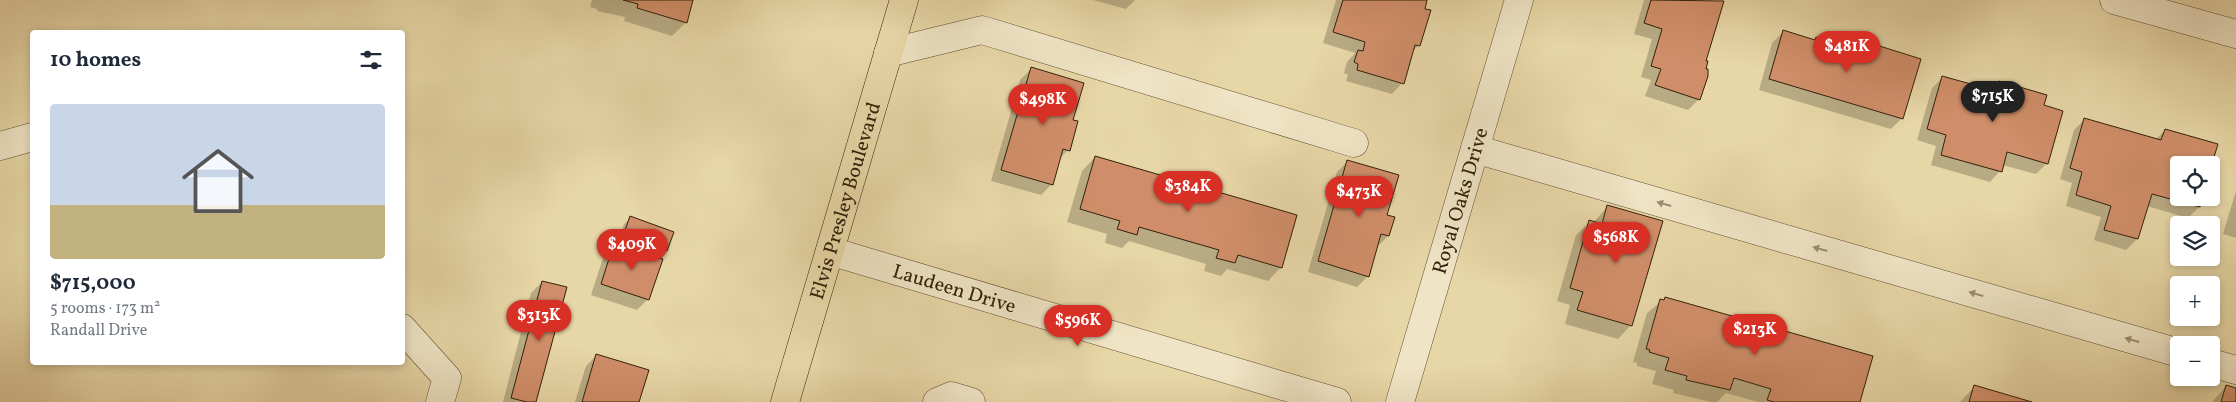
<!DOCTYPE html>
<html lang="en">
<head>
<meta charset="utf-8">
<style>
	:root { --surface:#fff; --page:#f6f6f7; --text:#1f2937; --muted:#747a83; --accent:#d93025 }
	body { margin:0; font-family:Vollkorn,serif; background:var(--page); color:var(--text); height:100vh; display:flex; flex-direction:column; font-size:19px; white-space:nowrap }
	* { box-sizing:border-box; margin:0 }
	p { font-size:16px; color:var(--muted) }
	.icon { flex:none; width:28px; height:28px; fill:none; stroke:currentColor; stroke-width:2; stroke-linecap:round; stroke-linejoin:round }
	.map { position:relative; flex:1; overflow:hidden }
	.drawer { position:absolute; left:30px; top:30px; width:375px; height:335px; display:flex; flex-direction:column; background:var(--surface); border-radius:5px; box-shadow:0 2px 8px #0003 }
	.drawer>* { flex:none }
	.controls { position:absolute; left:2170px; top:156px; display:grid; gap:10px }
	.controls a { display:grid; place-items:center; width:50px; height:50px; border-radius:5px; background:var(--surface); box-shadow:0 2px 8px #0003; font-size:25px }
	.price { position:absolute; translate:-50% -42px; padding:0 11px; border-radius:18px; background:var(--accent); color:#fff; font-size:16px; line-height:32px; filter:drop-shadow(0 1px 2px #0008) }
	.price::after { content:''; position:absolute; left:50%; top:30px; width:15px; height:11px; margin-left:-8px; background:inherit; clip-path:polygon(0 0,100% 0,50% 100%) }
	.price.selected { background:#222; color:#fff }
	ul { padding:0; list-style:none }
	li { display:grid; align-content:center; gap:10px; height:265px; padding:0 20px }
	li span { display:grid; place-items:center; height:155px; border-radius:5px; color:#555 }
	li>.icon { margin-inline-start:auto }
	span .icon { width:90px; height:90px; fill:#fffc; stroke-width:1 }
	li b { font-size:21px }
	h2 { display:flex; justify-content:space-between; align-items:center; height:60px; padding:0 20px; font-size:21px }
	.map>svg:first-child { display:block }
	.shadow { fill:#0003 }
	.building { fill:#cf8e69; stroke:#32210a }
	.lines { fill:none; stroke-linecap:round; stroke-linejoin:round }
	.minor-casing { stroke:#5f4e31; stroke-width:29 }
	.major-casing { stroke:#32210a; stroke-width:29 }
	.minor { stroke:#efe4c5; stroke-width:28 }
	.major { stroke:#e7d6a6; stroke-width:28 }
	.oneway { fill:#9a8c71 }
	.labels { text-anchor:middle; stroke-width:4.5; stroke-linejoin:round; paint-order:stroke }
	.street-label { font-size:20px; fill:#32210a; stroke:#efe4c5 }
</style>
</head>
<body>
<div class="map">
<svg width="2236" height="402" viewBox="0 0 2236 402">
	<rect width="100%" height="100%" fill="#e7d6a6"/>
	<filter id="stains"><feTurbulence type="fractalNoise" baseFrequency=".004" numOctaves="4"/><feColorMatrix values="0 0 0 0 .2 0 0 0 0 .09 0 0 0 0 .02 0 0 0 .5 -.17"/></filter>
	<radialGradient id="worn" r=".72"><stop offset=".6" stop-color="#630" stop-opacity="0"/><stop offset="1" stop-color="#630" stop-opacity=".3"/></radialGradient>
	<g class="shadow">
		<path d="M 592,0 L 692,0 L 686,22 L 672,36 L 624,21 L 625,17 L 597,11 L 597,9 L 590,7 Z"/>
		<path d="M 1093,0 L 1135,0 L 1126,9 Z"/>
		<path d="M 1336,0 L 1426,0 L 1419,45 L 1412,52 L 1402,83 L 1392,94 L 1346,81 L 1348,75 L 1344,73 L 1347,62 L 1355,53 L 1323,43 Z"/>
		<path d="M 1644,0 L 1723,2 L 1704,61 L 1699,99 L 1688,110 L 1645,96 L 1651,80 L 1641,77 L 1652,39 L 1634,34 Z"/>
		<path d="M 1783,32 L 1813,41 L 1817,38 L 1861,55 L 1871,45 L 1902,118 L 1891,129 L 1759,90 L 1772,43 Z"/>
		<path d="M 1031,69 L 1071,120 L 1068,150 L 1058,160 L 1052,184 L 1041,195 L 991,181 L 1020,80 Z"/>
		<path d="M 1943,77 L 1991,91 L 1999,82 L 2042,106 L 2047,163 L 2036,174 L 2002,165 L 2000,171 L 1990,182 L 1931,165 L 1936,146 L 1917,140 L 1932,88 Z"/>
		<path d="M 2085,119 L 2155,140 L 2165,130 L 2211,165 L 2179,165 L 2179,198 L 2201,198 L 2199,207 L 2188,218 L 2147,206 L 2137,239 L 2126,250 L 2094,240 L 2101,217 L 2066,206 L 2072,183 L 2060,179 L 2074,130 Z"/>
		<path d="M 1095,157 L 1281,267 L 1268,281 L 1227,269 L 1221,276 L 1204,271 L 1206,264 L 1129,241 L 1122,248 L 1105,243 L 1107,234 L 1067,222 L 1082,171 Z"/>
		<path d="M 1348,161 L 1385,216 L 1388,236 L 1377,247 L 1368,276 L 1357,287 L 1308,272 L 1337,172 Z"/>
		<path d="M 2236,191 L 2236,238 L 2223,234 Z"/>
		<path d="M 1607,207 L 1631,325 L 1618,339 L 1565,324 L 1570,305 L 1557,301 L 1576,235 L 1590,222 L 1593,223 Z"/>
		<path d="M 630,218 L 666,250 L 658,258 L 648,299 L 637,310 L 591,295 L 604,255 L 615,244 L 649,256 L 650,253 L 618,242 L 624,224 Z"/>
		<path d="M 542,282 L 535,402 L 503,402 L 531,293 Z"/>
		<path d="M 1665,298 L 1859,402 L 1758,402 L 1726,393 L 1717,402 L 1711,402 L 1673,393 L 1674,390 L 1652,384 L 1656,371 L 1637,366 L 1637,363 L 1633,362 L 1647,313 Z"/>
		<path d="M 597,355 L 638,402 L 575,402 L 586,366 Z"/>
		<path d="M 2226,386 L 2236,389 L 2236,402 L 2212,402 Z"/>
		<path d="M 1974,387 L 2027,402 L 1960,402 Z"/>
	</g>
	<g class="building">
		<path d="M 623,0 L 693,0 L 687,23 L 637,8 L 638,4 Z"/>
		<path d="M 1343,0 L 1427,0 L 1425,9 L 1431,10 L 1420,46 L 1415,45 L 1404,84 L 1357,70 L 1358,64 L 1354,62 L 1358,50 L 1363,51 L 1365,42 L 1333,32 Z"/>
		<path d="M 1651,0 L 1724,1 L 1706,61 L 1708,61 L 1706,69 L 1708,69 L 1708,76 L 1700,100 L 1655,85 L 1661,69 L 1651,66 L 1662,29 L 1644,23 Z"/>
		<path d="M 1783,30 L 1815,40 L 1816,37 L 1861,50 L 1860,53 L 1867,55 L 1870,43 L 1921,59 L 1903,119 L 1769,79 Z"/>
		<path d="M 1031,67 L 1084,83 L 1073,120 L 1078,121 L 1070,151 L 1063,149 L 1053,185 L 1001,170 Z"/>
		<path d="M 1942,76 L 1996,91 L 1999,81 L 2047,95 L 2044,105 L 2063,111 L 2048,164 L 2007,152 L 2002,172 L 1941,155 L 1946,135 L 1927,129 Z"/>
		<path d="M 2084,118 L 2161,140 L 2165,129 L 2218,144 L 2211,167 L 2211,165 L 2179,165 L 2179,198 L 2203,198 L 2200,207 L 2152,194 L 2138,239 L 2104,230 L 2111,206 L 2076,195 L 2082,172 L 2070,168 Z"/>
		<path d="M 1095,156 L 1297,215 L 1282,268 L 1238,255 L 1235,263 L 1216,258 L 1219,250 L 1139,227 L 1137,235 L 1117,229 L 1120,221 L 1080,209 Z"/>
		<path d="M 1347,160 L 1399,175 L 1387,215 L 1395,217 L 1389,236 L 1381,234 L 1369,277 L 1318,261 Z"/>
		<path d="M 1607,205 L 1663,221 L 1632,326 L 1577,310 L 1583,292 L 1570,288 L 1589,220 L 1602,224 Z"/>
		<path d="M 630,216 L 674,232 L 667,251 L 623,236 Z"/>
		<path d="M 614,243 L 663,259 L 649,300 L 601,284 Z"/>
		<path d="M 542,281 L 567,287 L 536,402 L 527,402 L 511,398 Z"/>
		<path d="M 1665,297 L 1873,356 L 1860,402 L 1774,402 L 1767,400 L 1771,389 L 1734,378 L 1730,390 L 1686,380 L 1687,376 L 1665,370 L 1669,358 L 1649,352 L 1650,350 L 1646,349 L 1660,299 L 1664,300 Z"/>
		<path d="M 596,354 L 649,370 L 639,402 L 582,402 Z"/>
		<path d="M 1974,385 L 2032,402 L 1969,402 Z"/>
		<path d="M 2226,385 L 2236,388 L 2236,402 L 2221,402 Z"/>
	</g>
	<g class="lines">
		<g class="minor-casing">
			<g id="minor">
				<path d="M 2114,0 L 2236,34"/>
				<path d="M 888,53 L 982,30 L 1354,143"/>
				<path d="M 0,146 L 32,137"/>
				<path d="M 1475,149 L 2179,353"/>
				<path id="s1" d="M 830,251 L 1337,402"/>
				<path d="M 402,328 L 447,378 L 440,402"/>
				<path d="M 2211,363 L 2236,370"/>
				<path d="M 937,402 L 951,396 L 971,402"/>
				<path id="s2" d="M 1400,402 L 1519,0"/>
			</g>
		</g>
		<g class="major-casing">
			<g id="major">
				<path id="s3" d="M 785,402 L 904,0"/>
			</g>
		</g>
		<use href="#minor" class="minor"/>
		<use href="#major" class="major"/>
	</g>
	<defs><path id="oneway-solid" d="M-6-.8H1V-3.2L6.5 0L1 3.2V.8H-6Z" transform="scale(1.25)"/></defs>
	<g class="oneway">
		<use href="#oneway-solid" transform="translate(1664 204) rotate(-164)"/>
		<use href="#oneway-solid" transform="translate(1820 249) rotate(-164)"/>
		<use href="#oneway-solid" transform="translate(1976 294) rotate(-164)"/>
		<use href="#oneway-solid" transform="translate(2132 340) rotate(-164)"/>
	</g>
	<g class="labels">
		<g class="street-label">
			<text dy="7" stroke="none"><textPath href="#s3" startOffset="210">Elvis Presley Boulevard</textPath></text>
			<text dy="7" stroke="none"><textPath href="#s2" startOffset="210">Royal Oaks Drive</textPath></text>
			<text dy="7" stroke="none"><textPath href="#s1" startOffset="130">Laudeen Drive</textPath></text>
		</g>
	</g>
	<rect width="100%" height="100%" filter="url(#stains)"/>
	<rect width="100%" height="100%" fill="url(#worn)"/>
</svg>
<div class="controls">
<a><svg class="icon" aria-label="locate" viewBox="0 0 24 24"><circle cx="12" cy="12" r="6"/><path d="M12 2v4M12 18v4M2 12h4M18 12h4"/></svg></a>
<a><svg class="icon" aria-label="layers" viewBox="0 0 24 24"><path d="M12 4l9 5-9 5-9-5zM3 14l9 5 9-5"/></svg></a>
<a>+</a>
<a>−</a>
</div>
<b class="price" style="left:1847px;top:73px">$481K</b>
<b class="price selected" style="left:1993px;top:123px">$715K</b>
<b class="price" style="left:1043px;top:126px">$498K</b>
<b class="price" style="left:1188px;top:213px">$384K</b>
<b class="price" style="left:1359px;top:218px">$473K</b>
<b class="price" style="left:1616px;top:264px">$568K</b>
<b class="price" style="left:632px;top:271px">$409K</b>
<b class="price" style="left:539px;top:342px">$313K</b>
<b class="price" style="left:1078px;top:347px">$596K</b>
<b class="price" style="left:1755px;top:356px">$213K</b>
<section class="drawer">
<h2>10 homes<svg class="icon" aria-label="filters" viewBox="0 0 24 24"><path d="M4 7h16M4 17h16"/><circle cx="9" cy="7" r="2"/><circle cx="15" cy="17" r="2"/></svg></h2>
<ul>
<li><span style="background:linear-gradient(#c9d6e8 65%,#c2b280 0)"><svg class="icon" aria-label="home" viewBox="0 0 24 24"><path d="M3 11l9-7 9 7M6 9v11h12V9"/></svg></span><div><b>$715,000</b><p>5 rooms · 173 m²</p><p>Randall Drive</p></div></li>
</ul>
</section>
</div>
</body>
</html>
